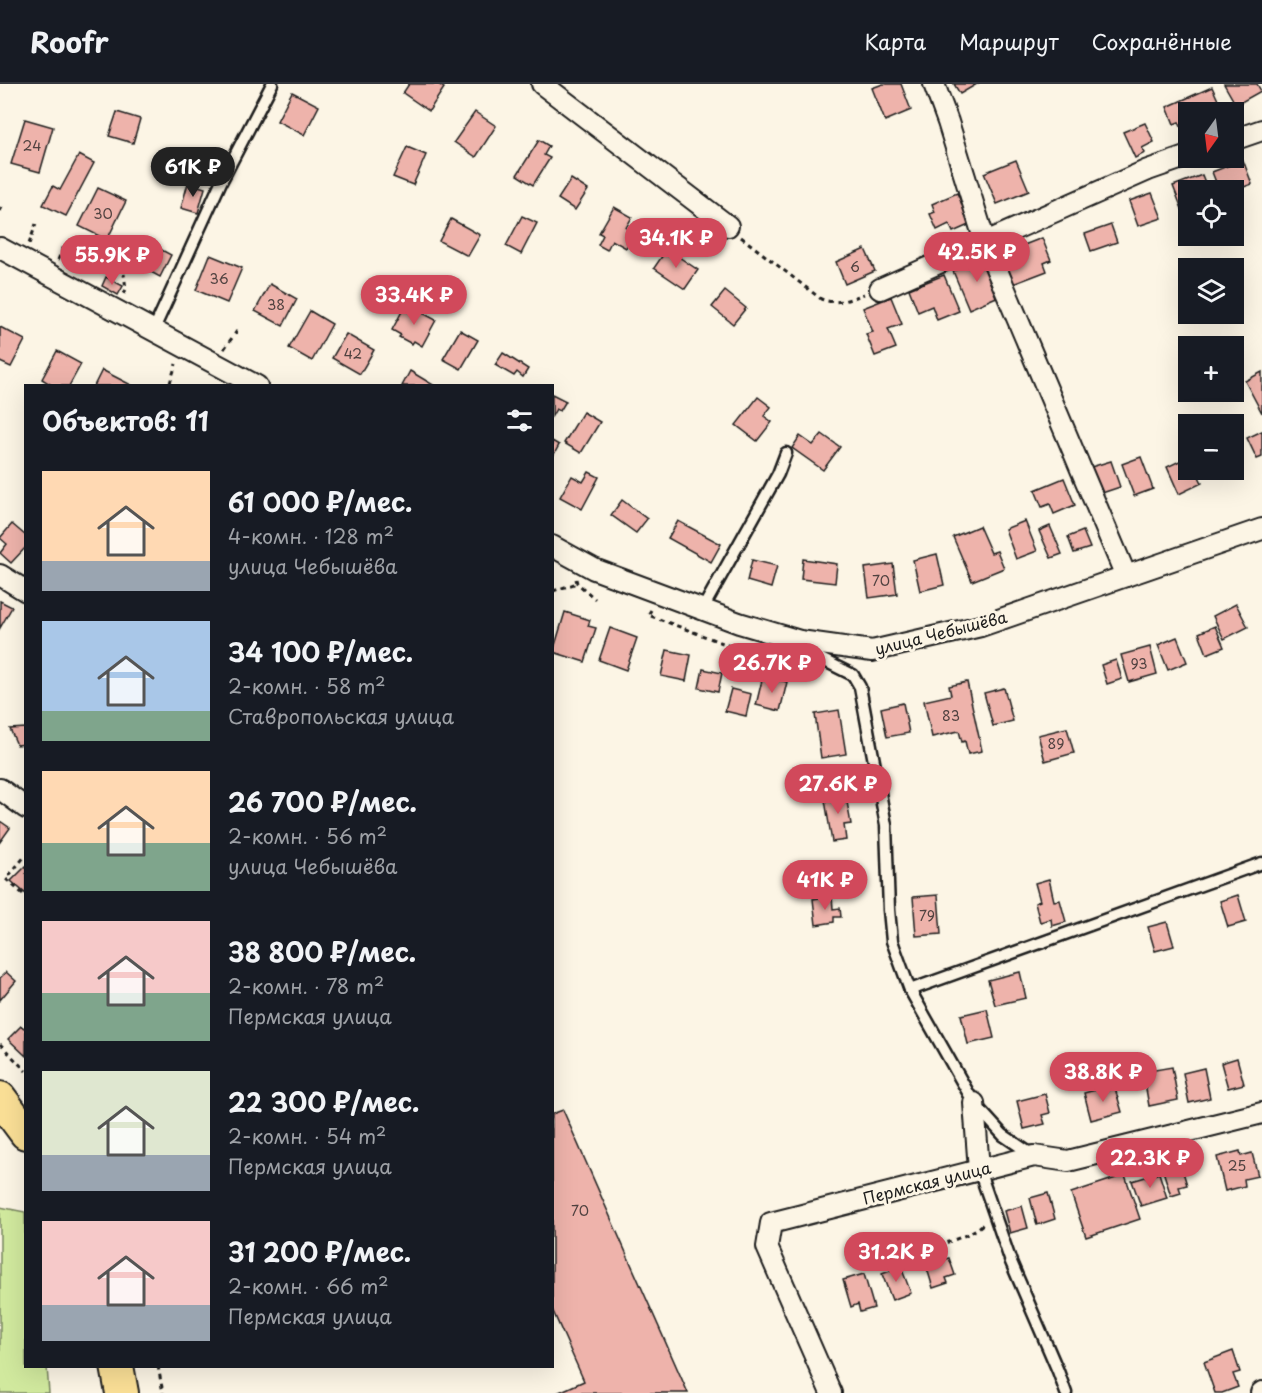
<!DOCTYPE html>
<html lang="ru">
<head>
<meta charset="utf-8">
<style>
	:root { --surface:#171b24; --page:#242831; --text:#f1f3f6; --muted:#9ea1a6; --line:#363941; --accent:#d1495b }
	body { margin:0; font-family:"Playpen Sans",sans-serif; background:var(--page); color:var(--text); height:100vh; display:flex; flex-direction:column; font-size:22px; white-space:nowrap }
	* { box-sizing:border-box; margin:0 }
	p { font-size:20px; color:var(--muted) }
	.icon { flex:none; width:33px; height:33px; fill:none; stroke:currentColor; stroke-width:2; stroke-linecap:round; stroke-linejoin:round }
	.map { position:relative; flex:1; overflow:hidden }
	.side { position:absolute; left:24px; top:300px; width:530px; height:984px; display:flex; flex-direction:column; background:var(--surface); border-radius:0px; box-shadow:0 6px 24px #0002 }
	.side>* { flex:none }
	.needle { width:39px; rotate:194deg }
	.controls { position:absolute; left:1178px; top:18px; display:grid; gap:12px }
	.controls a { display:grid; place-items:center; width:66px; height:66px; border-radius:0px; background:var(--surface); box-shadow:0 6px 24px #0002; font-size:30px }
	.price { position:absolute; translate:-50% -51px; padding:0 14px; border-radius:21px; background:var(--accent); color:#fff; font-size:20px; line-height:39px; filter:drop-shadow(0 2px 3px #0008) }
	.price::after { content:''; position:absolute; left:50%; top:36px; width:18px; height:14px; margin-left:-9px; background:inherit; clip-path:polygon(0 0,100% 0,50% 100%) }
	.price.on { background:#222; color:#fff }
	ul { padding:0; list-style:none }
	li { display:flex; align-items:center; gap:18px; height:150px; padding:0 18px }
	li span { display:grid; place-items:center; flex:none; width:168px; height:120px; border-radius:0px; color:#555 }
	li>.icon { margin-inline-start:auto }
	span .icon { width:72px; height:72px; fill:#fffc; stroke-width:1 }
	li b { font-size:26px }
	h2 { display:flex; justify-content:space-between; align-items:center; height:72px; padding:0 18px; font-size:26px }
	header { display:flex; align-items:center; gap:36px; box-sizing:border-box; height:84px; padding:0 30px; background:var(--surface); border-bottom:2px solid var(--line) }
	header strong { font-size:28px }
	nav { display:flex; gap:33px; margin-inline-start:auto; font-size:21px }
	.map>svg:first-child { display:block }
	.green { fill:#d1e99e; stroke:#76825d; stroke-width:1.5 }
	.building { fill:#eeb3ab; stroke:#1c1c1c; stroke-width:1.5 }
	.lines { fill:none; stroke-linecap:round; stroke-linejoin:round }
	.service-casing { stroke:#1c1c1c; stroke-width:15 }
	.minor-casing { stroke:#1c1c1c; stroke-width:24 }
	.primary-casing { stroke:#1c1c1c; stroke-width:36 }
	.path { stroke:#1c1c1c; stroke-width:3; stroke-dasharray:4.5 4.5; stroke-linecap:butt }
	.service { stroke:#fcf5e5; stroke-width:10 }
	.minor { stroke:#fcf5e5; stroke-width:20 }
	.primary { stroke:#fadf96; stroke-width:32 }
	.labels { text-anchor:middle; stroke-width:6; stroke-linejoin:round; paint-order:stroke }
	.number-label { font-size:14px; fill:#504240 }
	.street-label { font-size:16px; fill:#1c1c1c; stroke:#fcf5e5 }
</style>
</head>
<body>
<header>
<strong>Roofr</strong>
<nav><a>Карта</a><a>Маршрут</a><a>Сохранённые</a></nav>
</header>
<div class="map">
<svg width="1262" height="1309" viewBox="0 0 1262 1309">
	<rect width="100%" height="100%" fill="#fcf5e5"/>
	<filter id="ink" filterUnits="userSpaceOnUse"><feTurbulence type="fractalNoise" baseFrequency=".0167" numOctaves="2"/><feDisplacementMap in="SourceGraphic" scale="12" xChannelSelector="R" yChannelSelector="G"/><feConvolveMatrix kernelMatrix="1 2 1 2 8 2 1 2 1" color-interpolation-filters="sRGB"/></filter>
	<g filter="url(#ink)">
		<path class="green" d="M 0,1123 L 25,1128 L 26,1282 L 47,1283 L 49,1309 L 0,1309 Z"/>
		<g class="building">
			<path d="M 409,0 L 438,0 L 444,4 L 429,27 L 403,9 Z"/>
			<path d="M 883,0 L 901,0 L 911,26 L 885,37 L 872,4 Z"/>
			<path d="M 954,0 L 977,0 L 960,10 Z"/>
			<path d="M 1224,0 L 1257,0 L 1261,7 L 1236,21 Z"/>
			<path d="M 1212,3 L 1223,27 L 1188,28 L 1188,43 L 1182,45 L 1179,38 L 1174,40 L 1167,23 Z"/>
			<path d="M 292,8 L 319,22 L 304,51 L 277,37 Z"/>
			<path d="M 117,28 L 140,35 L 133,59 L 109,52 Z"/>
			<path d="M 475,28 L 496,42 L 476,73 L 454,58 Z"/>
			<path d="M 25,35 L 53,43 L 40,88 L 11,80 Z"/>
			<path d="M 1145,39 L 1154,58 L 1142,64 L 1145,69 L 1135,74 L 1123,48 Z"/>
			<path d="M 539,56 L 549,62 L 544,71 L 550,74 L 533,101 L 517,91 Z"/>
			<path d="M 407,63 L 426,71 L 413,101 L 393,93 Z"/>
			<path d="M 79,71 L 94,79 L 66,132 L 43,121 L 53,102 L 60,106 Z"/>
			<path d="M 1016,76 L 1029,107 L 997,120 L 984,89 Z"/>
			<path d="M 1243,76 L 1252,100 L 1233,107 L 1219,106 L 1212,88 Z"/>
			<path d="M 1202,91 L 1208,106 L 1188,106 L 1188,128 L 1184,130 L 1173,102 Z"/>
			<path d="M 571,95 L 588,106 L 575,126 L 558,115 Z"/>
			<path d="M 188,99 L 205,104 L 198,129 L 181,124 Z"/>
			<path d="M 98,104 L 126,117 L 107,156 L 79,142 Z"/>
			<path d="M 957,109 L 971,140 L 953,148 L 949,140 L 937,146 L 930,130 L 935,128 L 932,120 Z"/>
			<path d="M 1152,109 L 1162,134 L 1138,142 L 1129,117 Z"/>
			<path d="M 614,123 L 632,133 L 626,144 L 634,149 L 626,164 L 612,156 L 607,166 L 598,161 L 603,151 L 599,149 Z"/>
			<path d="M 522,132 L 537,139 L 521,170 L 506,162 Z"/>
			<path d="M 451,135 L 480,151 L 468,172 L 439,157 Z"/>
			<path d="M 1111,141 L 1117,158 L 1091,167 L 1085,150 Z"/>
			<path d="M 1042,154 L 1051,176 L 1044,179 L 1047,187 L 1013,200 L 1001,170 Z"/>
			<path d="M 145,157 L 171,171 L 160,193 L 134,179 Z"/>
			<path d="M 667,165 L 698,186 L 685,205 L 654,184 Z"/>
			<path d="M 865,165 L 875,187 L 845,200 L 836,178 Z"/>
			<path d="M 210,171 L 242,184 L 227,219 L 196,206 Z"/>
			<path d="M 986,173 L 1001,211 L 969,225 L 953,187 Z"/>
			<path d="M 944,191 L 959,227 L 937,236 L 932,222 L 918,228 L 909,205 Z"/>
			<path d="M 106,193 L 123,202 L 118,211 L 102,202 Z"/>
			<path d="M 270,200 L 297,215 L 283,242 L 255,227 Z"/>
			<path d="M 725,207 L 746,224 L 733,240 L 712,223 Z"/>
			<path d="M 891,213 L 902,240 L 888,245 L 896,264 L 875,272 L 866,250 L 873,248 L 863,224 Z"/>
			<path d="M 406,220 L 436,236 L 422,262 L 414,257 L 412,260 L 399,253 L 401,251 L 392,246 Z"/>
			<path d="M 310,227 L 332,240 L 312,277 L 289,264 Z"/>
			<path d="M 0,243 L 25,256 L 11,283 L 0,278 Z"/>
			<path d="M 460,246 L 478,256 L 461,285 L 443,275 Z"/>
			<path d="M 346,250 L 374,266 L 360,290 L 332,274 Z"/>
			<path d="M 57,267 L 81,280 L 69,302 L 53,302 L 42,295 Z"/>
			<path d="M 503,269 L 528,285 L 523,293 L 517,288 L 514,292 L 495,281 Z"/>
			<path d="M 102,286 L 133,302 L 94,302 Z"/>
			<path d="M 410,287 L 435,302 L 402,302 Z"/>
			<path d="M 1262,288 L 1262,329 L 1245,297 Z"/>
			<path d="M 552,310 L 566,317 L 560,327 L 556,325 L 552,332 Z"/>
			<path d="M 758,313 L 771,323 L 764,332 L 772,338 L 757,357 L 736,341 Z"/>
			<path d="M 583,328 L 600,338 L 581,369 L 564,359 Z"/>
			<path d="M 1262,347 L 1262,373 L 1257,375 L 1247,354 Z"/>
			<path d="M 822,350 L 840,363 L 823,386 L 792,364 L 800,352 L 813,361 Z"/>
			<path d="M 552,357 L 559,361 L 552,374 Z"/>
			<path d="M 1141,373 L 1153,405 L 1134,412 L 1122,380 Z"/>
			<path d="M 1188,373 L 1188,386 L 1196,386 L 1202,399 L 1179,410 L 1167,383 Z"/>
			<path d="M 1111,377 L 1120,403 L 1099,410 L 1091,383 Z"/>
			<path d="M 1211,386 L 1230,386 L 1213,392 Z"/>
			<path d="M 589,388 L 599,393 L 582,425 L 560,413 L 572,392 L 583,398 Z"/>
			<path d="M 1064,394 L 1075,421 L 1054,430 L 1050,420 L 1042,423 L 1035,406 Z"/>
			<path d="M 622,416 L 647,435 L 636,449 L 611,431 Z"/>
			<path d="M 678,437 L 721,460 L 711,478 L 668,454 Z"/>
			<path d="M 1025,437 L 1037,467 L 1016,475 L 1005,445 Z"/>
			<path d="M 12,440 L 26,452 L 26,463 L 11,479 L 0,469 L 7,460 L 0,454 Z"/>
			<path d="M 979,442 L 991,469 L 997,467 L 1004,484 L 972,497 L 953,453 Z"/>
			<path d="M 1050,442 L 1062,470 L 1051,474 L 1039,447 Z"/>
			<path d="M 1083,447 L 1090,464 L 1074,469 L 1068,453 Z"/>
			<path d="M 937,470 L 944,501 L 920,507 L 913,476 Z"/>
			<path d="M 803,475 L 837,480 L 835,499 L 801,495 Z"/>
			<path d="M 752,476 L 777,482 L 771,504 L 747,497 Z"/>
			<path d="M 893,480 L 897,510 L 869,514 L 865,484 Z"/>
			<path d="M 0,517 L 12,523 L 0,544 Z"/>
			<path d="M 1236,520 L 1248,543 L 1224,555 L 1213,532 Z"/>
			<path d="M 565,528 L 590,536 L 588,542 L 596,544 L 585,578 L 553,568 Z"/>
			<path d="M 1215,542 L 1224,563 L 1207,570 L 1199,549 Z"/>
			<path d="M 610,544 L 637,554 L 626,586 L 599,576 Z"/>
			<path d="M 1177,553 L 1187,578 L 1168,586 L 1158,561 Z"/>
			<path d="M 1150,563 L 1157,590 L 1129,598 L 1121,571 Z"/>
			<path d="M 667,566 L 691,571 L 686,597 L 661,592 Z"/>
			<path d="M 1116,576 L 1122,595 L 1107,600 L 1101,581 Z"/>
			<path d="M 703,585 L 722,589 L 718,608 L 699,604 Z"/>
			<path d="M 763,592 L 787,598 L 780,627 L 756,621 Z"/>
			<path d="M 967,598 L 982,667 L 968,670 L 965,657 L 962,658 L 959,647 L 932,653 L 924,617 L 951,611 L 949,602 Z"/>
			<path d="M 1004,604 L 1013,637 L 993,642 L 984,609 Z"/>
			<path d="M 731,605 L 751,610 L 746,632 L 725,627 Z"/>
			<path d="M 903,619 L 909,649 L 887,653 L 881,624 Z"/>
			<path d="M 839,626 L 846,670 L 821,674 L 815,630 Z"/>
			<path d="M 26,644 L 26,660 L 17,661 L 10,645 Z"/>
			<path d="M 1067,644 L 1074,669 L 1045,677 L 1038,651 Z"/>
			<path d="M 845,707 L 851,740 L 844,741 L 846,756 L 832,758 L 824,710 Z"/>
			<path d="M 0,737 L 10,744 L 0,758 Z"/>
			<path d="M 26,782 L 26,810 L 11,797 Z"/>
			<path d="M 1049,795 L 1054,817 L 1060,816 L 1066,838 L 1052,842 L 1051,835 L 1040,838 L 1035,819 L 1040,817 L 1035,799 Z"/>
			<path d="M 938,811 L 941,850 L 916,852 L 913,813 Z"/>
			<path d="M 1238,811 L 1246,838 L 1228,843 L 1220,817 Z"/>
			<path d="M 832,812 L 833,825 L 840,824 L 841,833 L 834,833 L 834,838 L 816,841 L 813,815 Z"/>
			<path d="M 1167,838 L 1174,862 L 1155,867 L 1148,843 Z"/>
			<path d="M 6,888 L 16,897 L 0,916 L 0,894 Z"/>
			<path d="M 1020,888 L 1026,914 L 995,921 L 988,896 Z"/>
			<path d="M 987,925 L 994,954 L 968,960 L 961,931 Z"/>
			<path d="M 21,942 L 26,945 L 26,972 L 8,955 Z"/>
			<path d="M 1237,974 L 1244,1000 L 1228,1004 L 1221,979 Z"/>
			<path d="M 1172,983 L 1178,1016 L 1149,1022 L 1143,988 Z"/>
			<path d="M 1204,984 L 1210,1014 L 1189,1019 L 1183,989 Z"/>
			<path d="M 1114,1001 L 1122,1028 L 1091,1036 L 1084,1009 Z"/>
			<path d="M 1045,1010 L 1050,1029 L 1042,1031 L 1045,1040 L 1024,1045 L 1017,1017 Z"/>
			<path d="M 563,1026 L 688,1309 L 557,1309 L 584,1297 L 552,1225 L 552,1030 Z"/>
			<path d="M 1176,1065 L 1187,1101 L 1179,1103 L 1181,1109 L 1171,1112 L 1158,1071 Z"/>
			<path d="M 1240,1067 L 1241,1072 L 1252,1069 L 1258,1092 L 1244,1095 L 1245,1102 L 1225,1107 L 1217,1073 Z"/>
			<path d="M 1159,1089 L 1167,1114 L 1141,1122 L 1132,1097 Z"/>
			<path d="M 1125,1091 L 1140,1135 L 1086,1153 L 1071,1109 Z"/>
			<path d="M 1048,1109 L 1055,1135 L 1037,1141 L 1030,1114 Z"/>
			<path d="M 1022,1122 L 1028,1144 L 1010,1149 L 1004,1127 Z"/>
			<path d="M 949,1174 L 955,1191 L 946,1194 L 948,1199 L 933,1204 L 926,1181 Z"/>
			<path d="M 901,1183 L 911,1209 L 892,1216 L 882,1190 Z"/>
			<path d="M 864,1190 L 874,1224 L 860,1228 L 858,1220 L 851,1223 L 843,1196 Z"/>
			<path d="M 1233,1267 L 1240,1288 L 1233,1290 L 1238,1303 L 1222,1309 L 1215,1309 L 1204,1278 Z"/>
		</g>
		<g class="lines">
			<g class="service-casing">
				<g id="service">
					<path d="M 154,245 L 221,98 L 272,0"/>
					<path d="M 702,526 L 778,390 L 786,369"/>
					<path d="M 803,559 L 821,575 L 853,591 L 860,603 L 886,741 L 889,826 L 892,857 L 910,906 L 974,1019 L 1003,1051 L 1034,1072"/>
					<path d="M 910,906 L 1262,779"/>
					<path d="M 979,1086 L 1011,1178 L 1058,1287 L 1066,1309"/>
				</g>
			</g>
			<g class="minor-casing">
				<g id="minor">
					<path d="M 542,0 L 728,142"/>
					<path d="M 934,0 L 948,38 L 985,158 L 1126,492"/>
					<path d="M 1233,56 L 1262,46"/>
					<path d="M 0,164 L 257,302"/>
					<path d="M 880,205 L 1148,86 L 1188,72"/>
					<path d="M 552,462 L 594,485 L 739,539 L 800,557 L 872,567 L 981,542 L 1262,445"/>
					<path d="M 0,491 L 26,507"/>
					<path d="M 0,705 L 26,724"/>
					<path d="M 974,1019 L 979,1086"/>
					<path d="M 831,1309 L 767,1163 L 771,1139 L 1034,1072 L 1068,1077 L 1262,1029"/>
					<path d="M 1261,1309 L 1262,1308"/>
				</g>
			</g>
			<g class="primary-casing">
				<g id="primary">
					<path d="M 0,1014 L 26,1049"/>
					<path d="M 117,1282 L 122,1309"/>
				</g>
			</g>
			<g class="path">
				<path d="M 0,127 L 3,121"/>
				<path d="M 741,153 L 821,215 C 837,221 848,216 864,210"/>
				<path d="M 29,160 L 36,140"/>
				<path d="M 58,176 L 64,162"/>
				<path d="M 124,210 L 126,205 L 124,190"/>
				<path d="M 224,265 L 237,247"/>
				<path d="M 170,299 L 176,280"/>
				<path d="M 576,495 L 577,499 L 595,515"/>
				<path d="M 553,507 L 577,499"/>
				<path d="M 651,526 L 648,531 L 768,576 L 759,564"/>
				<path d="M 23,810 L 6,795 L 26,771"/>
				<path d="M 0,960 L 26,987"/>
				<path d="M 858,1162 C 870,1164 883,1168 895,1168 C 917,1169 968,1155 983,1140"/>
				<path d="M 158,1282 L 163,1309"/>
			</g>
			<use href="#service" class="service"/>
			<use href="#minor" class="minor"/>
			<use href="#primary" class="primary"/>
		</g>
	</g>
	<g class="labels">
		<g class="number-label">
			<text x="32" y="67">24</text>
			<text x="103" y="135">30</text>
			<text x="855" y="188">6</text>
			<text x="219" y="200">36</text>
			<text x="276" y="226">38</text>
			<text x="353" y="275">42</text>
			<text x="881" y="502">70</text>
			<text x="1139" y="585">93</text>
			<text x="951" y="637">83</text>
			<text x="1056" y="665">89</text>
			<text x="927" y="837">79</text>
			<text x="1237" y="1087">25</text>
			<text x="580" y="1132">70</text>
		</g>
		<g class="street-label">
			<text transform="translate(941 549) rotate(-14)" y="6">улица Чебышёва</text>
			<text transform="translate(927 1099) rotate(-14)" y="6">Пермская улица</text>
		</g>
	</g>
</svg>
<div class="controls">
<a><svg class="needle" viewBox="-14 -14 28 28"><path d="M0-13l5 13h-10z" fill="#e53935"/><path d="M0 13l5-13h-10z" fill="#9ea1a6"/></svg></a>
<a><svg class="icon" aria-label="locate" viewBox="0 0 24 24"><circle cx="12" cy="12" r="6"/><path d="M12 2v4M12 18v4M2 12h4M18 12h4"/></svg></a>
<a><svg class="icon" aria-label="layers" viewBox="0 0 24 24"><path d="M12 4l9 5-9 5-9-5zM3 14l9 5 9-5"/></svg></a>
<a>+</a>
<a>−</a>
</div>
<b class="price on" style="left:193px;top:114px">61K ₽</b>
<b class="price" style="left:676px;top:185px">34.1K ₽</b>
<b class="price" style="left:977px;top:199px">42.5K ₽</b>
<b class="price" style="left:112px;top:202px">55.9K ₽</b>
<b class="price" style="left:414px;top:242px">33.4K ₽</b>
<b class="price" style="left:772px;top:610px">26.7K ₽</b>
<b class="price" style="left:838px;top:731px">27.6K ₽</b>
<b class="price" style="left:825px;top:827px">41K ₽</b>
<b class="price" style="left:1103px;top:1019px">38.8K ₽</b>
<b class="price" style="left:1150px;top:1105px">22.3K ₽</b>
<b class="price" style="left:896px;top:1199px">31.2K ₽</b>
<section class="side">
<h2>Объектов: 11<svg class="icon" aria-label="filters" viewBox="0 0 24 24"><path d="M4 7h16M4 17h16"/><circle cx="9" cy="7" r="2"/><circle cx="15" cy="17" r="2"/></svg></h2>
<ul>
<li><span style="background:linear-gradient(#ffd9b3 75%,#9aa5b1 0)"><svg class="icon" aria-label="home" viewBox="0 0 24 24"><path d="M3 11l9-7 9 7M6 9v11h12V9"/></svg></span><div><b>61 000 ₽/мес.</b><p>4-комн. · 128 m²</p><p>улица Чебышёва</p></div></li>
<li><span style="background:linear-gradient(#a9c7e8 75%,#7fa58c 0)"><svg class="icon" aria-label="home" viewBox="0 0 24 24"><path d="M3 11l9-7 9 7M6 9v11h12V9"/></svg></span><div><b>34 100 ₽/мес.</b><p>2-комн. · 58 m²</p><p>Ставропольская улица</p></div></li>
<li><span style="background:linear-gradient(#ffd9b3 60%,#7fa58c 0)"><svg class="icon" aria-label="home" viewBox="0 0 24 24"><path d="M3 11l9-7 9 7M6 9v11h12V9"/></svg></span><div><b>26 700 ₽/мес.</b><p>2-комн. · 56 m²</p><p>улица Чебышёва</p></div></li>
<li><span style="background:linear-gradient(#f6c9c9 60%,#7fa58c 0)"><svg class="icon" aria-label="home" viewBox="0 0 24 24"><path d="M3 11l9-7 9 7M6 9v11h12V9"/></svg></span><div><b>38 800 ₽/мес.</b><p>2-комн. · 78 m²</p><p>Пермская улица</p></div></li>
<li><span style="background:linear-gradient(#dfe7d0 70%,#9aa5b1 0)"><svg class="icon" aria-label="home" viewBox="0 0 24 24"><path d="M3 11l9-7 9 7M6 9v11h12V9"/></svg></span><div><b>22 300 ₽/мес.</b><p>2-комн. · 54 m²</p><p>Пермская улица</p></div></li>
<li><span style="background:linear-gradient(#f6c9c9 70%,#9aa5b1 0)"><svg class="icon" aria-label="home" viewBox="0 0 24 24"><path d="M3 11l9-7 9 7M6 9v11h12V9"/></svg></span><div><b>31 200 ₽/мес.</b><p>2-комн. · 66 m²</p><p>Пермская улица</p></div></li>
</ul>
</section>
</div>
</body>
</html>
